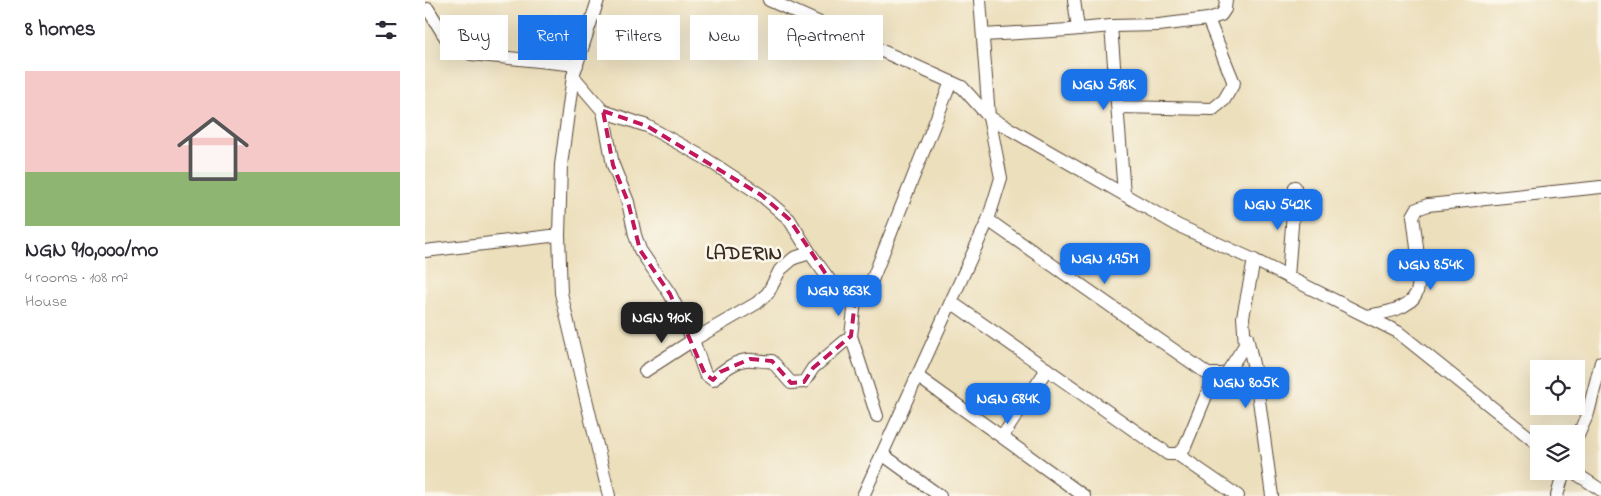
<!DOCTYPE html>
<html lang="en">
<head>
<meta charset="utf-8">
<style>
	:root { --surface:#fff; --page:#f2f2f3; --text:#2b2b33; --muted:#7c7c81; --line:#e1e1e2; --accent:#1a73e8 }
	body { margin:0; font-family:"Indie Flower",sans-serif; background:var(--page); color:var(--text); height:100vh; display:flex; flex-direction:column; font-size:19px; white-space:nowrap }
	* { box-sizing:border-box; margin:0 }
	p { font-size:16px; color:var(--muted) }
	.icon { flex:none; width:28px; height:28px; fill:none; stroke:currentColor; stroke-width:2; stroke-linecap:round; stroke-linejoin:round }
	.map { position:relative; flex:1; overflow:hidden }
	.details { display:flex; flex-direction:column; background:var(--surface); width:425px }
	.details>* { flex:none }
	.top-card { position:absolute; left:15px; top:15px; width:475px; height:45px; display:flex; gap:10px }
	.buttons { position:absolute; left:1105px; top:360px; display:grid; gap:10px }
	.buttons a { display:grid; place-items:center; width:55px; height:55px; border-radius:0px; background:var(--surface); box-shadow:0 5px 20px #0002; font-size:25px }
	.price { position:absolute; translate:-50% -42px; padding:0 11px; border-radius:10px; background:var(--accent); color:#fff; font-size:16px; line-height:32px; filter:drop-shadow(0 1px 2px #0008) }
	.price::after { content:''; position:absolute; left:50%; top:30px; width:15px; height:11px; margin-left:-8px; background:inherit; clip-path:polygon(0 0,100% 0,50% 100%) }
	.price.on { background:#222; color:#fff }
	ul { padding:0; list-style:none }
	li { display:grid; align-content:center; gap:10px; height:265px; padding:0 25px }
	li+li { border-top:1px solid var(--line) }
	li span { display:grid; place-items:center; height:155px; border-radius:0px; color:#555 }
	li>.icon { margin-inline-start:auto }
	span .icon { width:90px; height:90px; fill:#fffc; stroke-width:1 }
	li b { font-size:21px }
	h2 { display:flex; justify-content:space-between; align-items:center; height:60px; padding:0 25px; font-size:21px }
	.tag { padding:0 18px; border-radius:0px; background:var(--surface); box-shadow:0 5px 20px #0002; font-size:18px; line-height:45px }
	.tag.on { background:var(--accent); color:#fff }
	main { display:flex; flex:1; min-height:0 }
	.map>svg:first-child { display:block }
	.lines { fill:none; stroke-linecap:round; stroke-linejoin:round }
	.minor-casing { stroke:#564536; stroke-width:14 }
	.minor { stroke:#fff; stroke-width:12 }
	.marked { fill:none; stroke:#c2185b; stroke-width:4; stroke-dasharray:10 6; stroke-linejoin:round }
	.labels { text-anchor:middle; stroke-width:5; stroke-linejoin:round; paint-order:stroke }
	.quarter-label { font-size:20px; font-weight:bold; fill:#3b2a1e; stroke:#fbf7ec }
</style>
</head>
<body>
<main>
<section class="details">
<h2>8 homes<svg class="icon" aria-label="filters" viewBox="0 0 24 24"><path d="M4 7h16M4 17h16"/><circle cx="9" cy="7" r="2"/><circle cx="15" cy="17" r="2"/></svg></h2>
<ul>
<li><span style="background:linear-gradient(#f6c9c9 65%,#8fb573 0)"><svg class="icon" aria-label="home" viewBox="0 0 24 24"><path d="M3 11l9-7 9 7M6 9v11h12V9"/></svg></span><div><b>NGN 910,000/mo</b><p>4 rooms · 108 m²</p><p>House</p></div></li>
</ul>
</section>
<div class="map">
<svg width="1176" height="496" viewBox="0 0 1176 496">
	<rect width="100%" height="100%" fill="#fbf7ec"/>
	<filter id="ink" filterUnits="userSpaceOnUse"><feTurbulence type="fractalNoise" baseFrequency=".02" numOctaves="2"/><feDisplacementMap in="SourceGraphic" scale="10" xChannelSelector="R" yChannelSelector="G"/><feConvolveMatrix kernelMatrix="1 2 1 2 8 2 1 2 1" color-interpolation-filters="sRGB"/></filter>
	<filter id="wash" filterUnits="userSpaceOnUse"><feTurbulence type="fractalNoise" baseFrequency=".0096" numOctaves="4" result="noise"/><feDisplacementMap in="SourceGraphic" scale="20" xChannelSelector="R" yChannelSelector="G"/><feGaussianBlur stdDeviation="1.12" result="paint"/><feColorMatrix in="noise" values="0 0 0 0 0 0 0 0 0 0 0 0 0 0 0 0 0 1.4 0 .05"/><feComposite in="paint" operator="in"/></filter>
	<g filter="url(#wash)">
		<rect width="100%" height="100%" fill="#ecdfbc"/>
	</g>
	<g filter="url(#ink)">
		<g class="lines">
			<g class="minor-casing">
				<g id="minor">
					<path d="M 173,0 L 148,76 L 136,165 L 134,235 L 136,293 L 184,496"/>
					<path d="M 344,0 L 537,87 L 564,117 L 752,225 L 829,260 L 973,332 L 1114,445"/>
					<path d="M 649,0 L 653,29"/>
					<path d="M 3,9 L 17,32 L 25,44 L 46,54 L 152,65"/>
					<path d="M 686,26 L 699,194"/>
					<path d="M 558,35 L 644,30 L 686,26 L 734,25 L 783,19 L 796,15 L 800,9 L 801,0"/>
					<path d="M 148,76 L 178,111 L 222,126 L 278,157 L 336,195 L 364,219 L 385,253 L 411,289 L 430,301"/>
					<path d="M 693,107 L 788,109 L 799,100 L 809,83 L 783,19"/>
					<path d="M 178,111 L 188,165 L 203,202 L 210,235 L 215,250 L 245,294 L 268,340 L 280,374 L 288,380 C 296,371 314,358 327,360 C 335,360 339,362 347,361 L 366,383 L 379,382 L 388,368 L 426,336"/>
					<path d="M 563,220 L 783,374 L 801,374 L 820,345 L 818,317 L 829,260"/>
					<path d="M 0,251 L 134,235"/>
					<path d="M 863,277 L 870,187"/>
					<path d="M 526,302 L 743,454 L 752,454 L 759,449 L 790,374"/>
					<path d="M 942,316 C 957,313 983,310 991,294 C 998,281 990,233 988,216 L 992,209 L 1003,205 L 1176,187"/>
					<path d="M 822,337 L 831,378 L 847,496"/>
					<path d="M 220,371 L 268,340 L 332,303 L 343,293 L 355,270 L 369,258 L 385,253"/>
					<path d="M 492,376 L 659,496"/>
					<path d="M 452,416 L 426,336 L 430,301 L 444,288 L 526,82"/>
					<path d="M 577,437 L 622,369"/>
					<path d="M 1151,440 L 1163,413 L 1176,362"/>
					<path d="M 457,454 L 515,496"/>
					<path d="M 752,454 L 813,496"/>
					<path d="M 1147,471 L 1176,490"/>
					<path d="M 438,496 L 563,220 L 576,178 L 564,117 L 555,0"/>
					<path d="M 1132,496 L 1139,471"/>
				</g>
			</g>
			<use href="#minor" class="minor"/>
		</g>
	</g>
	<path class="marked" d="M 178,111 L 222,126 L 336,195 L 364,219 L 411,289 L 430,301 L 426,336 L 388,368 L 379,382 L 366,383 L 347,361 L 325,359 L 295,372 L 288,380 L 280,374 L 245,294 L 215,250 L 203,202 L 188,165 Z"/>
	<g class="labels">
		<g class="quarter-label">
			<text x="319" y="259">LADERIN</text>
		</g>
	</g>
</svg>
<div class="buttons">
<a><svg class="icon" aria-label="locate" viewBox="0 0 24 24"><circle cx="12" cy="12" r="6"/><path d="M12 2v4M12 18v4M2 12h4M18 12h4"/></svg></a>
<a><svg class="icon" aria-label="layers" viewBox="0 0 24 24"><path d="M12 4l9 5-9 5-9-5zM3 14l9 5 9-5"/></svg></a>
</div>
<b class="price" style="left:679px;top:111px">NGN 518K</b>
<b class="price" style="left:853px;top:231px">NGN 542K</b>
<b class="price" style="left:680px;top:285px">NGN 1.95M</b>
<b class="price" style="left:1006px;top:291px">NGN 854K</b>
<b class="price" style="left:414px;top:317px">NGN 863K</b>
<b class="price on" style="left:237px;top:344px">NGN 910K</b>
<b class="price" style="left:821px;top:409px">NGN 805K</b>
<b class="price" style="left:583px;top:425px">NGN 684K</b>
<div class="top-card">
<a class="tag">Buy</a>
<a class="tag on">Rent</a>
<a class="tag">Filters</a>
<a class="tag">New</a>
<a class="tag">Apartment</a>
</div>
</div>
</main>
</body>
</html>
